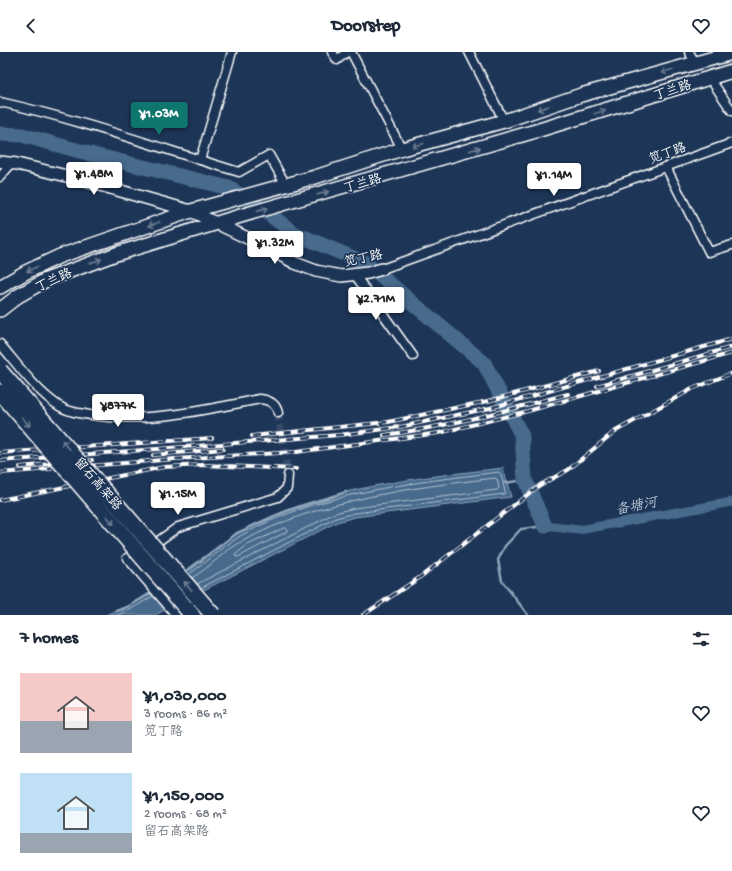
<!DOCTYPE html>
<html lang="en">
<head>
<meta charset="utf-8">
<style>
	:root { --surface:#fff; --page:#f2f2f3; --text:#1f2937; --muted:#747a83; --accent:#0f766e }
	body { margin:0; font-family:"Gochi Hand","LXGW WenKai TC",sans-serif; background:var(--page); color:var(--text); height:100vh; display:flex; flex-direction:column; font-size:15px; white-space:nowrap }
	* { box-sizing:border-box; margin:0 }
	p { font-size:13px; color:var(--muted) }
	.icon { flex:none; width:22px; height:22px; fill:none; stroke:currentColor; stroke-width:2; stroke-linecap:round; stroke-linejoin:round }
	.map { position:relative; height:563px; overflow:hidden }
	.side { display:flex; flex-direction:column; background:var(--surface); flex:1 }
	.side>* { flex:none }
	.price { position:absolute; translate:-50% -34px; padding:0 9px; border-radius:4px; background:#fff; color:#222; font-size:13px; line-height:26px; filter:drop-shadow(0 1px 2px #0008) }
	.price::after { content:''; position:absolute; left:50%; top:24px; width:12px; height:9px; margin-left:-6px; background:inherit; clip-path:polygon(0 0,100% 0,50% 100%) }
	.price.on { background:var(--accent); color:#fff }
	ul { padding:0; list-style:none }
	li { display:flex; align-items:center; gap:12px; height:100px; padding:0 20px }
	li span { display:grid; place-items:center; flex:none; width:112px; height:80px; border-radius:0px; color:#555 }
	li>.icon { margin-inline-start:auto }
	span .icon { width:48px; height:48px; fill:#fffc; stroke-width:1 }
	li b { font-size:17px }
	h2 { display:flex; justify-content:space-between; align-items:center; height:48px; padding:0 20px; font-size:17px }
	header { display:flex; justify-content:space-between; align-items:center; height:52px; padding:0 20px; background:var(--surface); font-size:18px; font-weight:700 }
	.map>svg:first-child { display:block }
	.water { fill:#466a8d; stroke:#90a6bb }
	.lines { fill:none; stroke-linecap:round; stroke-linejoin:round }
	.shore { stroke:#b5c3d1; stroke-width:1 }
	.stream { stroke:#90a6bb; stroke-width:2.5 }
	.canal { stroke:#466a8d; stroke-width:9 }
	.river { stroke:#466a8d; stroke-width:15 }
	.street-tunnel { stroke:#344968; stroke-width:8; stroke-dasharray:8 4; stroke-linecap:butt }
	.street-casing { stroke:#fff; stroke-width:11 }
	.secondary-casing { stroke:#fff; stroke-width:14 }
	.primary-casing { stroke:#fff; stroke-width:16 }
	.street { stroke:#1d3557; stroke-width:8 }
	.secondary { stroke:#1d3557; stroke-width:11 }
	.primary { stroke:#1d3557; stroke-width:13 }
	.rail-casing { stroke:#fff; stroke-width:4 }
	.rail { stroke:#1d3557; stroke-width:2.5; stroke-dasharray:8; stroke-linecap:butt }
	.highway-bridge-casing { stroke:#fff; stroke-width:18; stroke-linecap:butt }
	.highway-bridge { stroke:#1d3557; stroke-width:15 }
	.oneway { stroke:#6c7c92 }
	.labels { text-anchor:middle; stroke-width:3.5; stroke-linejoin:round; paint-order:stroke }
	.street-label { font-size:13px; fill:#fff; stroke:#1d3557 }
	.water-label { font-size:14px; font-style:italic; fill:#b5c3d1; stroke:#1d3557 }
</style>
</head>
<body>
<header><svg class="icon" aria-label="back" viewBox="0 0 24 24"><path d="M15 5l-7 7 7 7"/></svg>Doorstep<svg class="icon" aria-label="heart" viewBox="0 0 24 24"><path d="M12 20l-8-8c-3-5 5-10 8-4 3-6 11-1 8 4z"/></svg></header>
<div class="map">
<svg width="732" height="563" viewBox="0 0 732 563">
	<rect width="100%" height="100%" fill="#1d3557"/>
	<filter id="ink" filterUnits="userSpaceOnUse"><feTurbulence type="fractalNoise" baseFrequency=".025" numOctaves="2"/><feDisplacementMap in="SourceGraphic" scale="8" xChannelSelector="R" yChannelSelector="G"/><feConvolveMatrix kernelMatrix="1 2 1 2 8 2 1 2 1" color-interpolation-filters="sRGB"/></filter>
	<g filter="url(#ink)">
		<path class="water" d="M 503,416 L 511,445 L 355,465 L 337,470 L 155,563 L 105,563 C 135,553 174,530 200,511 C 212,501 224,489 238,481 C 316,436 416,426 503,416 Z"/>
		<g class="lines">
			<g class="shore">
				<path d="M 284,476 L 287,477 L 286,480 L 238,505 L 235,504 L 236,502 L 246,494 Z"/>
				<path d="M 189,522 C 207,511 222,495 240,484 C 318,440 411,431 499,420 L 501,422 L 505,440 L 504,442 L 355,461 L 336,466 L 201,536"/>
				<path d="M 192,526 C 210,515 225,498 243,489 C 321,447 409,436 495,426 L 497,427 L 499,436 L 497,438 L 354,456 L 335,461 L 197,532"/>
				<path d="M 117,563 L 128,559 L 153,544"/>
			</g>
			<g class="stream">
				<path d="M 504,431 L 525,428"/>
				<path d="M 185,520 L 237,481 L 287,459 L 346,440"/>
				<path d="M 116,559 L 126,556 L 154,539"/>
				<path d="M 528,563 L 502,529 L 498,508 L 505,494 L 521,477 L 545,474"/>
			</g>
			<path class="canal" d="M 545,474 L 579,478 L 732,450"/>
			<path class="river" d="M 0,82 L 22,83 L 94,103 L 229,136 L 265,159 L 294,181 L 365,211 L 484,311 L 522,384 L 525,428 L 545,474"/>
			<path class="street-tunnel" d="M 278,361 L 288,423"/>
			<g class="street-casing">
				<g id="street">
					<path d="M 332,0 L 337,8 L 347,0"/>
					<path d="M 351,0 L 402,97"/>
					<path d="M 469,0 L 504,69"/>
					<path d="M 689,0 L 696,12"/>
					<path d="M 709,25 L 732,59"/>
					<path d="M 0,50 C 81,68 160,96 239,120 L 269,103 L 286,133"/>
					<path d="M 200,108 L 232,0"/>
					<path d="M 666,115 L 709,200 L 732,193"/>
					<path d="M 0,125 L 12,111"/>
					<path d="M 382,217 L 732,91"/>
					<path d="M 355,223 L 413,304"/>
					<path d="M 0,292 C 18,313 35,338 59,354 C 70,361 84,362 97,364 C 153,370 205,358 260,347 C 269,348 276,351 278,361"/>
					<path d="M 176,563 L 127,506 L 157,490 L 178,475 L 278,445 L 287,436 L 288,423"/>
				</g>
			</g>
			<g class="secondary-casing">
				<path id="secondary" d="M 0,110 L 17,112 L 75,126 L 191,159 L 266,195 L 295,211 L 316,219 L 341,224 L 368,221 L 382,217"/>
			</g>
			<g class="primary-casing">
				<g id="primary">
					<path d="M 0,235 L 26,220 L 60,204 L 191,159 L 315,125 L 402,97 L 504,69 L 581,43 L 732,1"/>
					<path d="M 0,258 L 18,244 L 46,228 L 116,202 L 237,165 L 536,79 L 732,19"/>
				</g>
			</g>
			<use href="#street" class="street"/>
			<use href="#secondary" class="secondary"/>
			<use href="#primary" class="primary"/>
			<g class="rail-casing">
				<g id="rail">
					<path d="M 597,334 L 732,295"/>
					<path d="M 384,383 C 447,375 507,358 568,342"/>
					<path d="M 252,384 L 388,370 L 488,349 L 599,319"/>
					<path d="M 0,401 L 212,386"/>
					<path d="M 153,403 L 223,397"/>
					<path d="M 0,409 L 339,383 L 400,375 L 490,356 L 732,287"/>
					<path d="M 20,415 L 92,408"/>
					<path d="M 0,421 L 175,407 L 296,400 L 439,381 L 528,359 L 732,301"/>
					<path d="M 0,448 L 164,415 L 203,413 L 296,417"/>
					<path d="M 363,563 L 419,526 L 540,433 L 568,418 L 614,380 L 692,337 L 732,321"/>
				</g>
			</g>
			<use href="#rail" class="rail"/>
			<g class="highway-bridge-casing">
				<g id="highway-bridge">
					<path d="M 0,319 L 213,563"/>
					<path d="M 0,340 L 192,563"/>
				</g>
			</g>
			<use href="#highway-bridge" class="highway-bridge"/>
		</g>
		<defs><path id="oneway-shaft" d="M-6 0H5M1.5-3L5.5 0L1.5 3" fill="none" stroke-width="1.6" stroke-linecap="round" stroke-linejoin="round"/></defs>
		<g class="oneway">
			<use href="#oneway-shaft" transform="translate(667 19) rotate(165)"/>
			<use href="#oneway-shaft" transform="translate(543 56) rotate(161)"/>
			<use href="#oneway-shaft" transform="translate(600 60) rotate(-17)"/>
			<use href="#oneway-shaft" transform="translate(418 93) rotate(165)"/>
			<use href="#oneway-shaft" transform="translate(475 97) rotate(-16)"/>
			<use href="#oneway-shaft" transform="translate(323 141) rotate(-16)"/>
			<use href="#oneway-shaft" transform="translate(262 158) rotate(-15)"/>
			<use href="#oneway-shaft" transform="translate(154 172) rotate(160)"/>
			<use href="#oneway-shaft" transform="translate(96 209) rotate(-20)"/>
			<use href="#oneway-shaft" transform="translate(32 217) rotate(156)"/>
			<use href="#oneway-shaft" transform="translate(26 370) rotate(49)"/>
			<use href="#oneway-shaft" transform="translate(66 393) rotate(-131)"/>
			<use href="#oneway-shaft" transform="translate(110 468) rotate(49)"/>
			<use href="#oneway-shaft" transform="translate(188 534) rotate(-131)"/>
		</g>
	</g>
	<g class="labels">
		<g class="street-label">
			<text transform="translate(672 37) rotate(-18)" y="5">丁兰路</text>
			<text transform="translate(667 100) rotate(-20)" y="5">笕丁路</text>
			<text transform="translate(362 130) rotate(-16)" y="5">丁兰路</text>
			<text transform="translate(363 205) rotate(-12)" y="5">笕丁路</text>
			<text transform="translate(53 227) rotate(-25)" y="5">丁兰路</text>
			<text transform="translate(99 431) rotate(49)" y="5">留石高架路</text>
		</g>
		<g class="water-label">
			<text transform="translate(636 453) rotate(-11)" y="5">备塘河</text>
		</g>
	</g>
</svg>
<b class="price on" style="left:159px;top:84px">¥1.03M</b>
<b class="price" style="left:94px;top:144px">¥1.48M</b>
<b class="price" style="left:554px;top:145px">¥1.14M</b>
<b class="price" style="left:275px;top:213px">¥1.32M</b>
<b class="price" style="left:376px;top:269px">¥2.71M</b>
<b class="price" style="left:118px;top:376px">¥877K</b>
<b class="price" style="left:178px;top:464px">¥1.15M</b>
</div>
<section class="side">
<h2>7 homes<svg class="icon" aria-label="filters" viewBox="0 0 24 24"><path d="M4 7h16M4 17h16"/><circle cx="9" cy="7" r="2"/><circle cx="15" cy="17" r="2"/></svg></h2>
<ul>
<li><span style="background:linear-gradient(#f6c9c9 60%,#9aa5b1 0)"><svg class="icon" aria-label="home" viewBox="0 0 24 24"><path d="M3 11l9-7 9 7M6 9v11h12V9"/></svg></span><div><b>¥1,030,000</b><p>3 rooms · 86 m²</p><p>笕丁路</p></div><svg class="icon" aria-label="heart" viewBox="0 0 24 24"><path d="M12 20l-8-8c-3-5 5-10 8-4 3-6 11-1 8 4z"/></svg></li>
<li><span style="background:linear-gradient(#bfe0f5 75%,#9aa5b1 0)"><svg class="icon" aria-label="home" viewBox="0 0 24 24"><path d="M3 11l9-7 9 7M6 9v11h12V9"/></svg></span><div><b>¥1,150,000</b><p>2 rooms · 68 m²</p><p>留石高架路</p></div><svg class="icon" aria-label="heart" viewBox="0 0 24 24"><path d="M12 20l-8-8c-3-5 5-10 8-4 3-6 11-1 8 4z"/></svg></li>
</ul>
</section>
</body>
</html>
